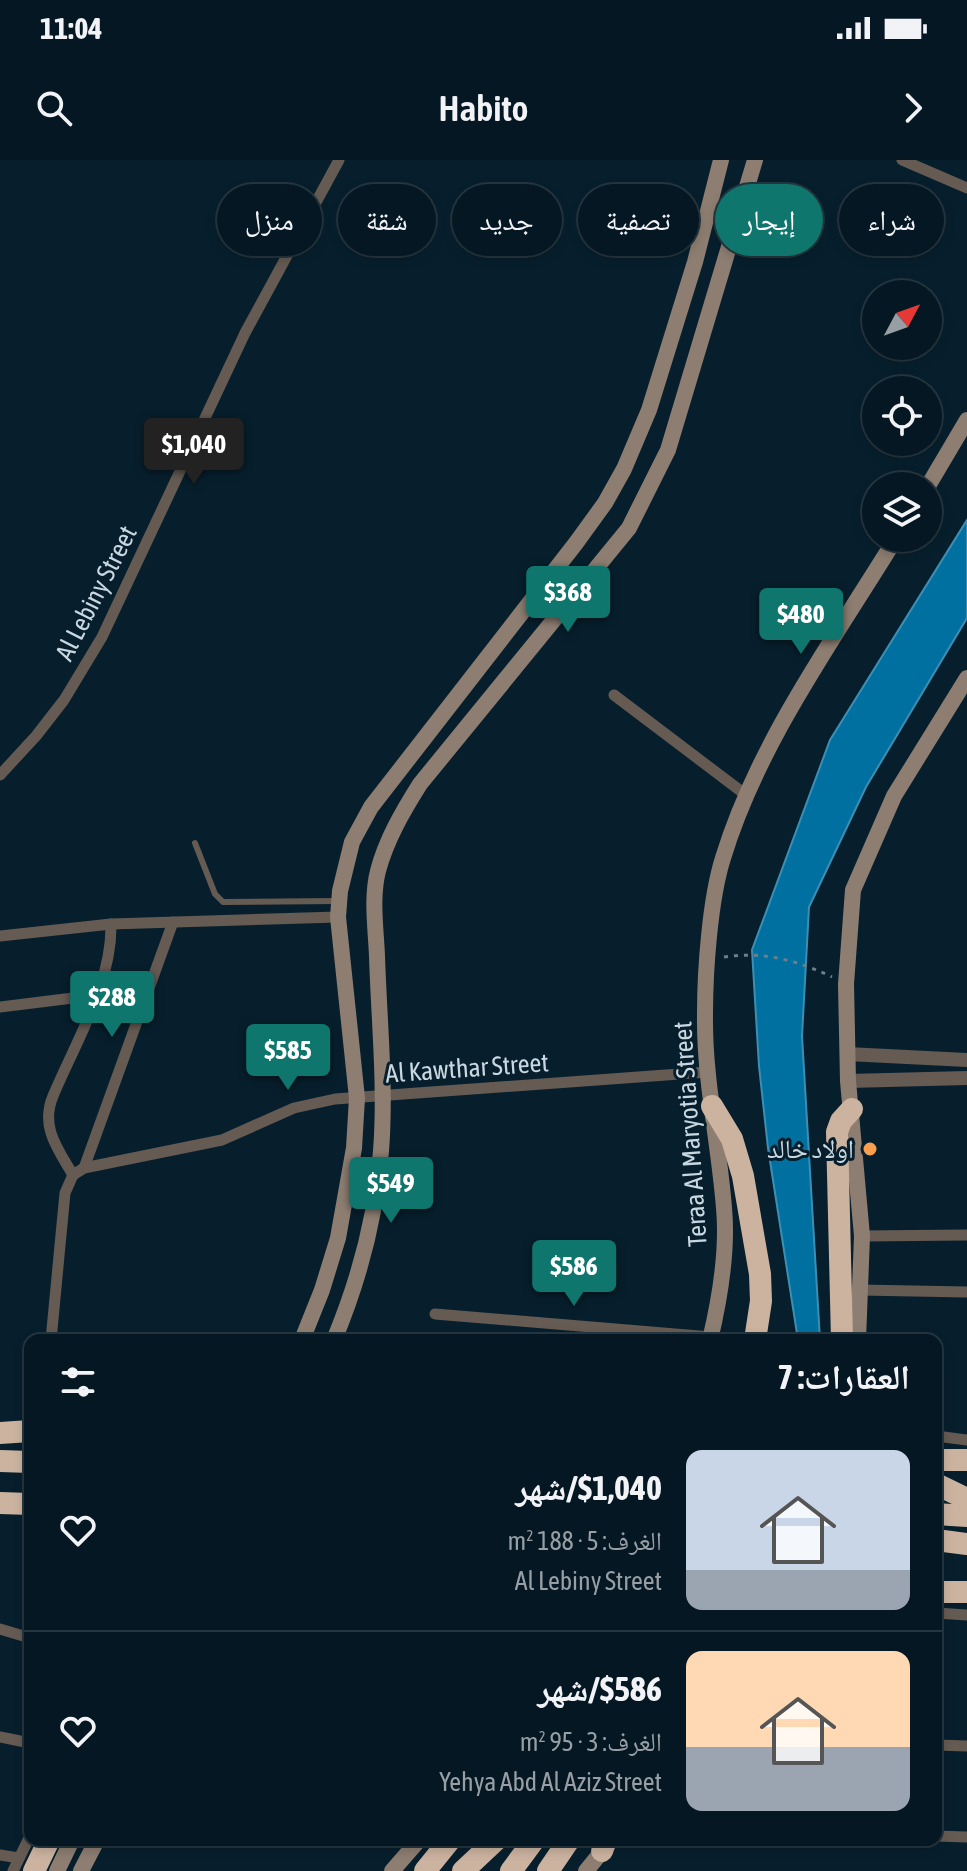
<!DOCTYPE html>
<html lang="ar">
<head>
<meta charset="utf-8">
<style>
	:root { --surface:#051722; --page:#0e202a; --text:#f1f3f6; --muted:#979fa5; --line:#263640; --accent:#0f766e }
	body { margin:0; font-family:"Asap Condensed","Noto Naskh Arabic",sans-serif; background:var(--page); color:var(--text); direction:rtl; height:100vh; display:flex; flex-direction:column; font-size:30px; white-space:nowrap }
	* { box-sizing:border-box; margin:0 }
	p { font-size:26px; color:var(--muted) }
	.icon { flex:none; width:44px; height:44px; fill:none; stroke:currentColor; stroke-width:2; stroke-linecap:round; stroke-linejoin:round }
	.map { position:relative; flex:1; overflow:hidden; direction:ltr }
	.side { position:absolute; left:24px; top:1174px; width:918px; height:512px; display:flex; flex-direction:column; background:var(--surface); border-radius:16px; box-shadow:0 4px 12px #0003,0 0 0 2px var(--line); direction:rtl }
	.side>* { flex:none }
	.hud { position:absolute; left:24px; top:24px; width:920px; height:72px; direction:rtl; display:flex; gap:16px }
	.needle { width:52px; rotate:49deg }
	.fabs { position:absolute; left:862px; top:120px; display:grid; gap:16px }
	.fabs a { display:grid; place-items:center; width:80px; height:80px; border-radius:50%; background:var(--surface); box-shadow:0 4px 12px #0003,0 0 0 2px var(--line); font-size:40px }
	.price { position:absolute; translate:-50% -68px; padding:0 18px; border-radius:8px; background:var(--accent); color:#fff; font-size:26px; line-height:52px; filter:drop-shadow(0 2px 4px #0008) }
	.price::after { content:''; position:absolute; left:50%; top:48px; width:24px; height:18px; margin-left:-12px; background:inherit; clip-path:polygon(0 0,100% 0,50% 100%) }
	.price.selected { background:#222; color:#fff }
	ul { padding:0; list-style:none }
	li { display:flex; align-items:center; gap:24px; height:200px; padding:0 32px }
	li+li { border-top:2px solid var(--line) }
	li span { display:grid; place-items:center; flex:none; width:224px; height:160px; border-radius:16px; color:#555 }
	li>.icon { margin-inline-start:auto }
	span .icon { width:96px; height:96px; fill:#fffc; stroke-width:1 }
	li b { font-size:34px }
	h2 { display:flex; justify-content:space-between; align-items:center; height:96px; padding:0 32px; font-size:34px }
	.tag { padding:0 28px; border-radius:36px; background:var(--surface); box-shadow:0 4px 12px #0003,0 0 0 2px var(--line); font-size:28px; line-height:72px }
	.tag.selected { background:var(--accent); color:#fff }
	.status { display:flex; justify-content:space-between; align-items:center; height:56px; padding:0 40px; background:var(--surface); direction:ltr }
	.status svg { height:22px; fill:currentColor }
	header { display:flex; justify-content:space-between; align-items:center; height:104px; padding:0 32px; background:var(--surface); font-size:36px; font-weight:600 }
	.map>svg:first-child { display:block }
	.water { fill:#0070a1; stroke:#3c8fb4; stroke-width:2 }
	.lines { fill:none; stroke-linecap:round; stroke-linejoin:round }
	.path { stroke:#6c7f8a; stroke-width:3; stroke-dasharray:4 6; stroke-linecap:butt }
	.service { stroke:#655b53; stroke-width:6 }
	.minor { stroke:#655b53; stroke-width:11 }
	.tertiary { stroke:#655b53; stroke-width:14 }
	.secondary { stroke:#8e7e72; stroke-width:16 }
	.motorway { stroke:#ccb3a0; stroke-width:22 }
	.poi-dot { fill:#fa9f4e; stroke:#071f2d; stroke-width:3 }
	.labels { text-anchor:middle; stroke-width:6; stroke-linejoin:round; paint-order:stroke }
	.street-label { font-size:26px; fill:#c9d7e0; stroke:#071f2d }
	.poi-label { font-size:26px; fill:#c9d7e0; stroke:#071f2d; text-anchor:end }
</style>
</head>
<body>
<div class="status"><b>11:04</b><svg viewBox="0 0 49 12"><path d="M0 12V9h3v3zM5 12V6h3v6zM10 12V3h3v9zM15 12V0h3v12zM26 1h20v11H26zM47 4h2v5h-2z"/></svg></div>
<header><svg class="icon" aria-label="forward" viewBox="0 0 24 24"><path d="M9 5l7 7-7 7"/></svg>Habito<svg class="icon" aria-label="search" viewBox="0 0 24 24"><circle cx="10" cy="10" r="6"/><path d="M15 15l6 6"/></svg></header>
<div class="map">
<svg width="967" height="1711" viewBox="0 0 967 1711">
	<rect width="100%" height="100%" fill="#071f2d"/>
	<path class="water" d="M 967,360 L 967,458 L 866,627 L 809,747 L 802,876 L 820,1180 L 798,1180 L 768,988 L 759,906 L 752,790 L 830,580 Z"/>
	<g class="lines">
		<path class="path" d="M 724,797 C 762,791 797,800 832,817"/>
		<path class="service" d="M 195,683 L 215,734 L 223,742 L 337,741"/>
		<g class="minor">
			<path d="M 902,0 L 967,28"/>
			<path d="M 614,535 L 746,635"/>
			<path d="M 0,615 L 36,576 L 64,540 L 102,477 L 245,173 L 339,0"/>
			<path d="M 0,776 L 111,764 L 338,757"/>
			<path d="M 0,847 L 97,835"/>
			<path d="M 84,1008 L 173,762"/>
			<path d="M 73,1015 C 58,989 40,967 53,936 C 76,881 112,824 111,764"/>
			<path d="M 862,1076 L 967,1075"/>
			<path d="M 860,1130 L 967,1132"/>
			<path d="M 435,1154 L 711,1177"/>
			<path d="M 51,1180 L 65,1033 L 73,1015 L 84,1008 L 222,980 L 294,948 L 335,939 L 707,912"/>
			<path d="M 936,1276 L 967,1280"/>
			<path d="M 936,1453 L 967,1455"/>
			<path d="M 0,1469 L 30,1478"/>
			<path d="M 0,1577 L 30,1583"/>
			<path d="M 936,1585 L 967,1586"/>
			<path d="M 936,1676 L 967,1677"/>
			<path d="M 0,1695 L 19,1698"/>
			<path d="M 13,1711 L 30,1676"/>
		</g>
		<g class="tertiary">
			<path d="M 847,894 L 967,900"/>
			<path d="M 848,921 L 967,918"/>
		</g>
		<g class="secondary">
			<path d="M 928,326 L 967,260"/>
			<path d="M 302,1180 L 322,1130 L 338,1078 L 354,988 L 357,938 L 338,757 L 340,731 L 352,682 L 371,647 L 576,383 L 605,343 L 624,309 L 649,250 L 695,102 L 721,0"/>
			<path d="M 334,1180 C 359,1120 376,1056 381,991 C 386,927 379,861 377,796 C 376,770 371,738 378,711 C 386,680 403,651 420,624 L 629,368 L 668,290 L 755,0"/>
			<path d="M 710,1180 C 720,1138 728,1091 724,1048 C 719,983 704,919 705,854 C 705,810 710,739 723,698 C 758,583 834,479 896,378"/>
			<path d="M 858,1180 L 862,1076 L 848,921 L 846,824 L 853,730 L 894,636 L 967,518"/>
			<path d="M 57,1711 L 72,1680"/>
			<path d="M 81,1711 L 97,1680"/>
			<path d="M 392,1711 L 419,1680"/>
			<path d="M 586,1711 L 608,1684"/>
		</g>
		<g class="motorway">
			<path d="M 712,946 L 732,979 L 743,1016 L 760,1114 L 761,1141 L 755,1180"/>
			<path d="M 842,1180 L 837,972 L 841,961 L 852,949"/>
			<path d="M 0,1273 L 30,1271"/>
			<path d="M 936,1300 L 967,1300"/>
			<path d="M 0,1301 L 30,1302"/>
			<path d="M 936,1324 L 967,1339"/>
			<path d="M 0,1343 L 30,1344"/>
			<path d="M 936,1354 L 967,1356"/>
			<path d="M 936,1380 L 967,1384"/>
			<path d="M 936,1432 L 967,1432"/>
			<path d="M 602,1691 L 606,1680"/>
			<path d="M 34,1711 L 49,1680"/>
			<path d="M 425,1711 L 450,1680"/>
			<path d="M 463,1711 L 496,1680"/>
			<path d="M 511,1711 L 534,1680"/>
			<path d="M 548,1711 L 569,1680"/>
		</g>
	</g>
	<circle class="poi-dot" cx="870" cy="989" r="8"/>
	<g class="labels">
		<g class="street-label">
			<text transform="translate(96 433) rotate(-63)" y="9">Al Lebiny Street</text>
			<text transform="translate(467 908) rotate(-4)" y="9">Al Kawthar Street</text>
			<text transform="translate(690 974) rotate(-94)" y="9">Teraa Al Maryotia Street</text>
		</g>
		<g class="poi-label">
			<text x="854" y="998">اولاد خالد</text>
		</g>
	</g>
</svg>
<div class="fabs">
<a><svg class="needle" viewBox="-14 -14 28 28"><path d="M0-13l5 13h-10z" fill="#e53935"/><path d="M0 13l5-13h-10z" fill="#979fa5"/></svg></a>
<a><svg class="icon" aria-label="locate" viewBox="0 0 24 24"><circle cx="12" cy="12" r="6"/><path d="M12 2v4M12 18v4M2 12h4M18 12h4"/></svg></a>
<a><svg class="icon" aria-label="layers" viewBox="0 0 24 24"><path d="M12 4l9 5-9 5-9-5zM3 14l9 5 9-5"/></svg></a>
</div>
<b class="price selected" style="left:194px;top:326px">$1,040</b>
<b class="price" style="left:568px;top:474px">$368</b>
<b class="price" style="left:801px;top:496px">$480</b>
<b class="price" style="left:112px;top:879px">$288</b>
<b class="price" style="left:288px;top:932px">$585</b>
<b class="price" style="left:391px;top:1065px">$549</b>
<b class="price" style="left:574px;top:1148px">$586</b>
<div class="hud">
<a class="tag">شراء</a>
<a class="tag selected">إيجار</a>
<a class="tag">تصفية</a>
<a class="tag">جديد</a>
<a class="tag">شقة</a>
<a class="tag">منزل</a>
</div>
<section class="side">
<h2>العقارات: 7<svg class="icon" aria-label="filters" viewBox="0 0 24 24"><path d="M4 7h16M4 17h16"/><circle cx="9" cy="7" r="2"/><circle cx="15" cy="17" r="2"/></svg></h2>
<ul>
<li><span style="background:linear-gradient(#c9d6e8 75%,#9aa5b1 0)"><svg class="icon" aria-label="home" viewBox="0 0 24 24"><path d="M3 11l9-7 9 7M6 9v11h12V9"/></svg></span><div><b>$1,040/شهر</b><p>الغرف: 5 · 188 m²</p><p>Al Lebiny Street</p></div><svg class="icon" aria-label="heart" viewBox="0 0 24 24"><path d="M12 20l-8-8c-3-5 5-10 8-4 3-6 11-1 8 4z"/></svg></li>
<li><span style="background:linear-gradient(#ffd9b3 60%,#9aa5b1 0)"><svg class="icon" aria-label="home" viewBox="0 0 24 24"><path d="M3 11l9-7 9 7M6 9v11h12V9"/></svg></span><div><b>$586/شهر</b><p>الغرف: 3 · 95 m²</p><p>Yehya Abd Al Aziz Street</p></div><svg class="icon" aria-label="heart" viewBox="0 0 24 24"><path d="M12 20l-8-8c-3-5 5-10 8-4 3-6 11-1 8 4z"/></svg></li>
</ul>
</section>
</div>
</body>
</html>
